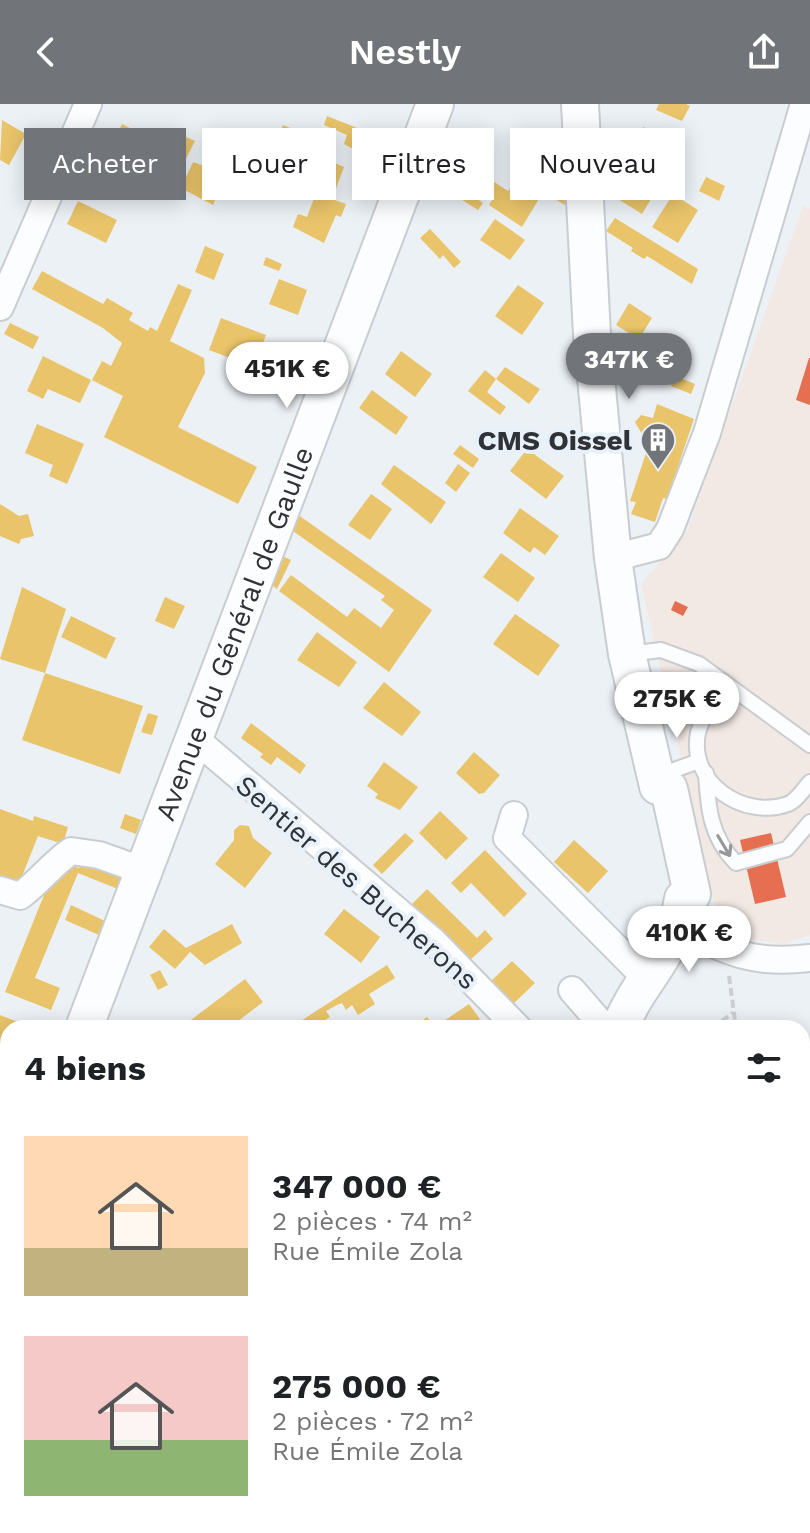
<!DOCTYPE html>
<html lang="fr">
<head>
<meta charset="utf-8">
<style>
	:root { --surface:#fff; --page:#f2f2f2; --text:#202124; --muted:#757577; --accent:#717579 }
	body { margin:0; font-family:"Work Sans",sans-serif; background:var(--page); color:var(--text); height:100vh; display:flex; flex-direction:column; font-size:30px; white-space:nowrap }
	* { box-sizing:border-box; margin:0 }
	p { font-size:26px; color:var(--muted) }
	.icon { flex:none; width:44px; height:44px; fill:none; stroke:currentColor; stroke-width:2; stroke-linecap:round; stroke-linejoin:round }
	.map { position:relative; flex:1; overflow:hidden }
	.details { position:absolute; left:0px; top:916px; width:810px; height:514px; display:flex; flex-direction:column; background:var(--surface); border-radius:24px 24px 0 0; box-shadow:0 4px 20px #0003 }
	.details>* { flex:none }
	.guide { position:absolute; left:24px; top:24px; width:762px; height:72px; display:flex; gap:16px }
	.price { position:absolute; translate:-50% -68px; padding:0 18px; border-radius:28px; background:#fff; color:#222; font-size:26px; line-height:52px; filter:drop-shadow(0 2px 4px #0008) }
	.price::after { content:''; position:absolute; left:50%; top:48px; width:24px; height:18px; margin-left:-12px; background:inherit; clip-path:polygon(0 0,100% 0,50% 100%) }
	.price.selected { background:var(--accent); color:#fff }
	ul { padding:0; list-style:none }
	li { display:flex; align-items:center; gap:24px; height:200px; padding:0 24px }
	li span { display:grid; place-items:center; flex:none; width:224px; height:160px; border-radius:0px; color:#555 }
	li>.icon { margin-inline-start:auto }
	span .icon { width:96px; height:96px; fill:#fffc; stroke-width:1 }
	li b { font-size:34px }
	h2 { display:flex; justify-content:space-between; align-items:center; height:96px; padding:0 24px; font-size:34px }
	.chip { padding:0 28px; border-radius:0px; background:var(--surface); box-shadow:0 4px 20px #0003; font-size:28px; line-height:72px }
	.chip.selected { background:var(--accent); color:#fff }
	header { display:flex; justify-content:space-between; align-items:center; height:104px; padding:0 24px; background:var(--accent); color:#fff; font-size:36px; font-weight:600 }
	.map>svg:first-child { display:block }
	.commercial { fill:#f2e8e4 }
	.homes { fill:#e9c46a }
	.shops { fill:#e76f51 }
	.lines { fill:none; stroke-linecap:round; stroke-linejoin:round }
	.lane-casing { stroke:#c9cdd0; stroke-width:18 }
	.street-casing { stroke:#c9cdd0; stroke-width:30 }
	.secondary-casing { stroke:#c9cdd0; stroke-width:40 }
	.path { stroke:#cdced1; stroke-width:4; stroke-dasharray:8 4; stroke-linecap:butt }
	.lane { stroke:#fcfdfe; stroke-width:14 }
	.street { stroke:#fcfdfe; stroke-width:26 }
	.secondary { stroke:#fcfdfe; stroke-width:36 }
	.oneway { stroke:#96989a }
	.labels { text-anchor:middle; stroke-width:8; stroke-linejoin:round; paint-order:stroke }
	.poi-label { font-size:28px; font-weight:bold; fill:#2f3236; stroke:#e8f1fa; text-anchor:end }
	.street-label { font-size:28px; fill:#2f3236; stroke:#e8f1fa }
</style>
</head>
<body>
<header><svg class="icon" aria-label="back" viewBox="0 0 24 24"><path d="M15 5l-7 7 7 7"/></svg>Nestly<svg class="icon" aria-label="share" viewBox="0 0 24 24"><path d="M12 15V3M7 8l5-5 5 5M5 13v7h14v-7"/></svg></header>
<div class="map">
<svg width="810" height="1429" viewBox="0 0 810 1429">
	<rect width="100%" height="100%" fill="#ecf1f6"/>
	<path class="commercial" d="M 803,102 L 810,105 L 810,831 L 781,840 L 748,834 L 716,808 L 641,480 L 688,425 Z"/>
	<g class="homes">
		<path d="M 659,0 L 686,0 L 690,2 L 682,17 L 656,6 Z"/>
		<path d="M 327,12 L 387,36 L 381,52 L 367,45 L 364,51 L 344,40 L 347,31 L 324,21 Z"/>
		<path d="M 2,16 L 26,30 L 9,61 L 0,56 Z"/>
		<path d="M 122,20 L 163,41 L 150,67 L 109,46 Z"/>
		<path d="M 283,21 L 319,36 L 315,46 L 279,31 Z"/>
		<path d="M 643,23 L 664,32 L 655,51 L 634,42 Z"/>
		<path d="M 186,33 L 195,37 L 178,71 L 169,67 Z"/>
		<path d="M 309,48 L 344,63 L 332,95 L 346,100 L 341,113 L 336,111 L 324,139 L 293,123 L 298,110 L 307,113 L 316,89 L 296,81 Z"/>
		<path d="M 451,57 L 462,64 L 465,59 L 508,87 L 528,59 L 564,82 L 565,101 L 543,88 L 522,123 L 489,101 L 492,96 L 457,72 L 453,78 L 483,99 L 478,106 L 434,78 Z"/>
		<path d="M 193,58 L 226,70 L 213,101 L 181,84 Z"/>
		<path d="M 636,65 L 660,80 L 642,110 L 618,95 Z"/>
		<path d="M 706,73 L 725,82 L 719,97 L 699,87 Z"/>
		<path d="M 673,90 L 698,106 L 678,139 L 652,123 Z"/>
		<path d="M 78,97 L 117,116 L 106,139 L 67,120 Z"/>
		<path d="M 615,114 L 698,165 L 692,180 L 647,152 L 644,155 L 631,147 L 633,144 L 606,127 Z"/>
		<path d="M 495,115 L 525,136 L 510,156 L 480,136 Z"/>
		<path d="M 430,125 L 461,158 L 454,164 L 443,151 L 440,155 L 420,134 Z"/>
		<path d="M 205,142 L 224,150 L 214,176 L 195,168 Z"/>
		<path d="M 266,153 L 282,160 L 279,167 L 263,161 Z"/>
		<path d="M 42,167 L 103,200 L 107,194 L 133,209 L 129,216 L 148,227 L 150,223 L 157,227 L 178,180 L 192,186 L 170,237 L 204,254 L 205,269 L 178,323 L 257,363 L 238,400 L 104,333 L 123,292 L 92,276 L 102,257 L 111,262 L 122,239 L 103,224 L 32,185 Z"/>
		<path d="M 279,175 L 307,186 L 298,211 L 269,200 Z"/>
		<path d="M 518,181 L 544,199 L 522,231 L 495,212 Z"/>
		<path d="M 629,199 L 652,214 L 639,235 L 616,221 Z"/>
		<path d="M 221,214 L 266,231 L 254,263 L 209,246 Z"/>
		<path d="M 10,219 L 39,233 L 33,245 L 4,230 Z"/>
		<path d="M 401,247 L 432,270 L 415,293 L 385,270 Z"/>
		<path d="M 43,252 L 91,276 L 80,299 L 48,285 L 43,295 L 27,287 Z"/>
		<path d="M 665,252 L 683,259 L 678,273 L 695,280 L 691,290 L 671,282 L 675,272 L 659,266 Z"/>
		<path d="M 627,253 L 648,265 L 635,285 L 617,275 Z"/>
		<path d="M 505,263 L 540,285 L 529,300 L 496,275 L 487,288 L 506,303 L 500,311 L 468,287 L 485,266 L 496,275 Z"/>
		<path d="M 372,286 L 408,313 L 396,331 L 359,304 Z"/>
		<path d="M 657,300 L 694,315 L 667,395 L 663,394 L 655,418 L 631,410 L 636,398 L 630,397 L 649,340 L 640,336 L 642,330 L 635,318 L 641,311 L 653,314 Z"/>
		<path d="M 37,320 L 84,340 L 67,380 L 49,372 L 53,361 L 25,349 Z"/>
		<path d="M 460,341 L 479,355 L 473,364 L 453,350 Z"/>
		<path d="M 527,345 L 564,372 L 546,395 L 510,367 Z"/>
		<path d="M 458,360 L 470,369 L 456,388 L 445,379 Z"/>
		<path d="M 394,361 L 446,398 L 431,420 L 381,380 Z"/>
		<path d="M 371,390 L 392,405 L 370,436 L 348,421 Z"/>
		<path d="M 0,400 L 19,412 L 28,410 L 34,432 L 21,435 L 19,440 L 0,432 Z"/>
		<path d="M 520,404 L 559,432 L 545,451 L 534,443 L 530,449 L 503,429 Z"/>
		<path d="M 297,410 L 432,506 L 389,568 L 279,487 L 291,471 L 347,513 L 354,504 L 381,524 L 394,506 L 381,496 L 385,492 L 290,425 Z"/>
		<path d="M 501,449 L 535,474 L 518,498 L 483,473 Z"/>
		<path d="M 280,451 L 291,456 L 277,485 L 269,479 Z"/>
		<path d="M 22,483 L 66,505 L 45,569 L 0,555 Z"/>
		<path d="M 165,493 L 185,502 L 174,525 L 155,517 Z"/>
		<path d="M 515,510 L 560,541 L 538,572 L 493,540 Z"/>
		<path d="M 71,512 L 116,534 L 106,555 L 61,533 Z"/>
		<path d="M 317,528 L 357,558 L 339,583 L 297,556 Z"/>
		<path d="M 45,569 L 143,602 L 120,670 L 22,636 Z"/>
		<path d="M 384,578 L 421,608 L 402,632 L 363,604 Z"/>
		<path d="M 148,609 L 158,612 L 152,631 L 141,628 Z"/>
		<path d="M 251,619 L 306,661 L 300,670 L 277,653 L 271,661 L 260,653 L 263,650 L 241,634 Z"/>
		<path d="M 474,648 L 500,671 L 484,689 L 479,690 L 456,669 Z"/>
		<path d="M 384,658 L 418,683 L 400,706 L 375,694 L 378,690 L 367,682 Z"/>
		<path d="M 0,705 L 33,717 L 34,712 L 68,723 L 63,740 L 38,732 L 17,785 L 0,780 Z"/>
		<path d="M 440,707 L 468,734 L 446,756 L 419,729 Z"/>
		<path d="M 125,710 L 141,716 L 136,730 L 120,724 Z"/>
		<path d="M 240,721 L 249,722 L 253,734 L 272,749 L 245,784 L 215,760 L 234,736 L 234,726 Z"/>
		<path d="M 405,729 L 414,737 L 382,770 L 373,761 Z"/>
		<path d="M 574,736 L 608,767 L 588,789 L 554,758 Z"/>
		<path d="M 485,746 L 527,790 L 504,813 L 471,779 L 461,789 L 451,779 Z"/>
		<path d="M 82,756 L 123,770 L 118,785 L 78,769 L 35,874 L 60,884 L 51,906 L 5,888 L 44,791 L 40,789 L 52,771 L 61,774 L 66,760 L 79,764 Z"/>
		<path d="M 427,785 L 477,834 L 485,826 L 493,835 L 469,857 L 412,800 Z"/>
		<path d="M 71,801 L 105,817 L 99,831 L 65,816 Z"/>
		<path d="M 344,805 L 380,833 L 361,859 L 324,830 Z"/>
		<path d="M 232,820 L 242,839 L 205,861 L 190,848 L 175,865 L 149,843 L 164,825 L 186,844 Z"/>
		<path d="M 512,857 L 535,879 L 512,901 L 490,878 Z"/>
		<path d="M 387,861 L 395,874 L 369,890 L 375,900 L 358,911 L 352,901 L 346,906 L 342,899 L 337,901 L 326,907 L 330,913 L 313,924 L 290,924 Z"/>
		<path d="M 160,866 L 168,881 L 158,886 L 150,871 Z"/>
		<path d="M 245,875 L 263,898 L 229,924 L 191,924 L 187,919 Z"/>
		<path d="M 469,900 L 480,915 L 471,921 L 473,924 L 421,924 L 418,920 L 427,913 L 435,923 Z"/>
		<path d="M 0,911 L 18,918 L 16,924 L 8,924 L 7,980 L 0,977 Z"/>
		<path d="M 810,964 L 810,1014 L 802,1005 L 802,971 Z"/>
		<path d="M 802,1062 L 810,1071 L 808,1099 L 802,1092 Z"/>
		<path d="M 802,1120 L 810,1129 L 810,1161 L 802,1152 Z"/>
	</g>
	<g class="shops">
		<path d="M 809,254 L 810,254 L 810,301 L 796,296 Z"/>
		<path d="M 675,497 L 688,503 L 683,512 L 671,506 Z"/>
		<path d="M 771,729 L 786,793 L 755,800 L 740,736 Z"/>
	</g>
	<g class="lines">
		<g class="lane-casing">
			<g id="lane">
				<path d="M 628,550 L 661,546 L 699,560 L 810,641"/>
				<path d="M 723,577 C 715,593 702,612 698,629 C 688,679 744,716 788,700 C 796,697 804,685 810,678"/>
				<path d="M 706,669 C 708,703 710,733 736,759 L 787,745 L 810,718"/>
				<path d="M 655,673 L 699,657"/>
			</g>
		</g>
		<g class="street-casing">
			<g id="street">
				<path d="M 0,203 L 88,0"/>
				<path d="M 613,454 L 659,442 L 670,425 L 707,329 L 804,0"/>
				<path d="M 194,634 L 434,838 L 518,924"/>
				<path d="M 514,711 L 507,734 L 648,876"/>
				<path d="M 0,786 L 20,792 C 39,778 52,760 71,747 L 99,751 L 141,766"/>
				<path d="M 678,823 C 729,848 752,861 810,854"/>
				<path d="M 572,886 L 605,924"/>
				<path d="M 0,1246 L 8,1250"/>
				<path d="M 802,1296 L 810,1294"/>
				<path d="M 333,1422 L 341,1429"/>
				<path d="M 775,1429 L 777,1422"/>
			</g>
		</g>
		<g class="secondary-casing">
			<g id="secondary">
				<path d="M 580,0 L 592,231 L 613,454 L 627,550 L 658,682"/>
				<path id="s1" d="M 84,924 L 435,0"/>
				<path d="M 620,924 C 639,874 673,855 683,795 L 692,790 L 669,685 L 658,682"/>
				<path d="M 0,1153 L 8,1131"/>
				<path d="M 802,1234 L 810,1244"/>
			</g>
		</g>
		<g class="path">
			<path d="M 729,872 L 736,924"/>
			<path d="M 712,924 L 733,909"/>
			<path d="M 802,1369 L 810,1378"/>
			<path d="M 0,1422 L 8,1418"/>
		</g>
		<use href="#lane" class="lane"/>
		<use href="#street" class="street"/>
		<use href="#secondary" class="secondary"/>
	</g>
	<defs><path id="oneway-shaft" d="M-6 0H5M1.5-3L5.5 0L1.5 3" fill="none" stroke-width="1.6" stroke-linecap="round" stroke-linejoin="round" transform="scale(2)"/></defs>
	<use class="oneway" href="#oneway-shaft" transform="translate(724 742) rotate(59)"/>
	<defs>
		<g id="building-pin" transform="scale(1.8)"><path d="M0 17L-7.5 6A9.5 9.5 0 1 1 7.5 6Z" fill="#717579" stroke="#e8f1fa"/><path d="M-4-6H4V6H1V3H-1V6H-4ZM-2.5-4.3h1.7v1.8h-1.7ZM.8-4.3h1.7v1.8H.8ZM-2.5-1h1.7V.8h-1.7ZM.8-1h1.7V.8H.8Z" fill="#fff"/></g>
	</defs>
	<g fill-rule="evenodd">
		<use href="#building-pin" x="658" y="336"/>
	</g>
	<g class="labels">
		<g class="poi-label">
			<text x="632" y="346">CMS Oissel</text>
		</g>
		<g class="street-label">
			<text dy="10" stroke="none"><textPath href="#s1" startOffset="422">Avenue du Général de Gaulle</textPath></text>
			<text transform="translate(357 778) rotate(41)" y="10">Sentier des Bucherons</text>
		</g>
	</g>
</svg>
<b class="price selected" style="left:629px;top:297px">347K €</b>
<b class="price" style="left:287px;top:306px">451K €</b>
<b class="price" style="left:677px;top:636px">275K €</b>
<b class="price" style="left:689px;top:870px">410K €</b>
<div class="guide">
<a class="chip selected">Acheter</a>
<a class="chip">Louer</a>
<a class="chip">Filtres</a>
<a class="chip">Nouveau</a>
</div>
<section class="details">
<h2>4 biens<svg class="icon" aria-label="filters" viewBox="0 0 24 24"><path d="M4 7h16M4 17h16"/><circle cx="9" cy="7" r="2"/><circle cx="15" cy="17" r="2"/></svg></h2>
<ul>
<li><span style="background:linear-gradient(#ffd9b3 70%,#c2b280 0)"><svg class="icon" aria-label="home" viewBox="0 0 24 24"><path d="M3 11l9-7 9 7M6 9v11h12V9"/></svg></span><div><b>347 000 €</b><p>2 pièces · 74 m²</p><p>Rue Émile Zola</p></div></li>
<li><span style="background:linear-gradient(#f6c9c9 65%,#8fb573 0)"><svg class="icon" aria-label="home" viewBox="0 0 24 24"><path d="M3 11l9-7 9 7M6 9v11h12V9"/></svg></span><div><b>275 000 €</b><p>2 pièces · 72 m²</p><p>Rue Émile Zola</p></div></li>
</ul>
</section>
</div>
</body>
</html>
